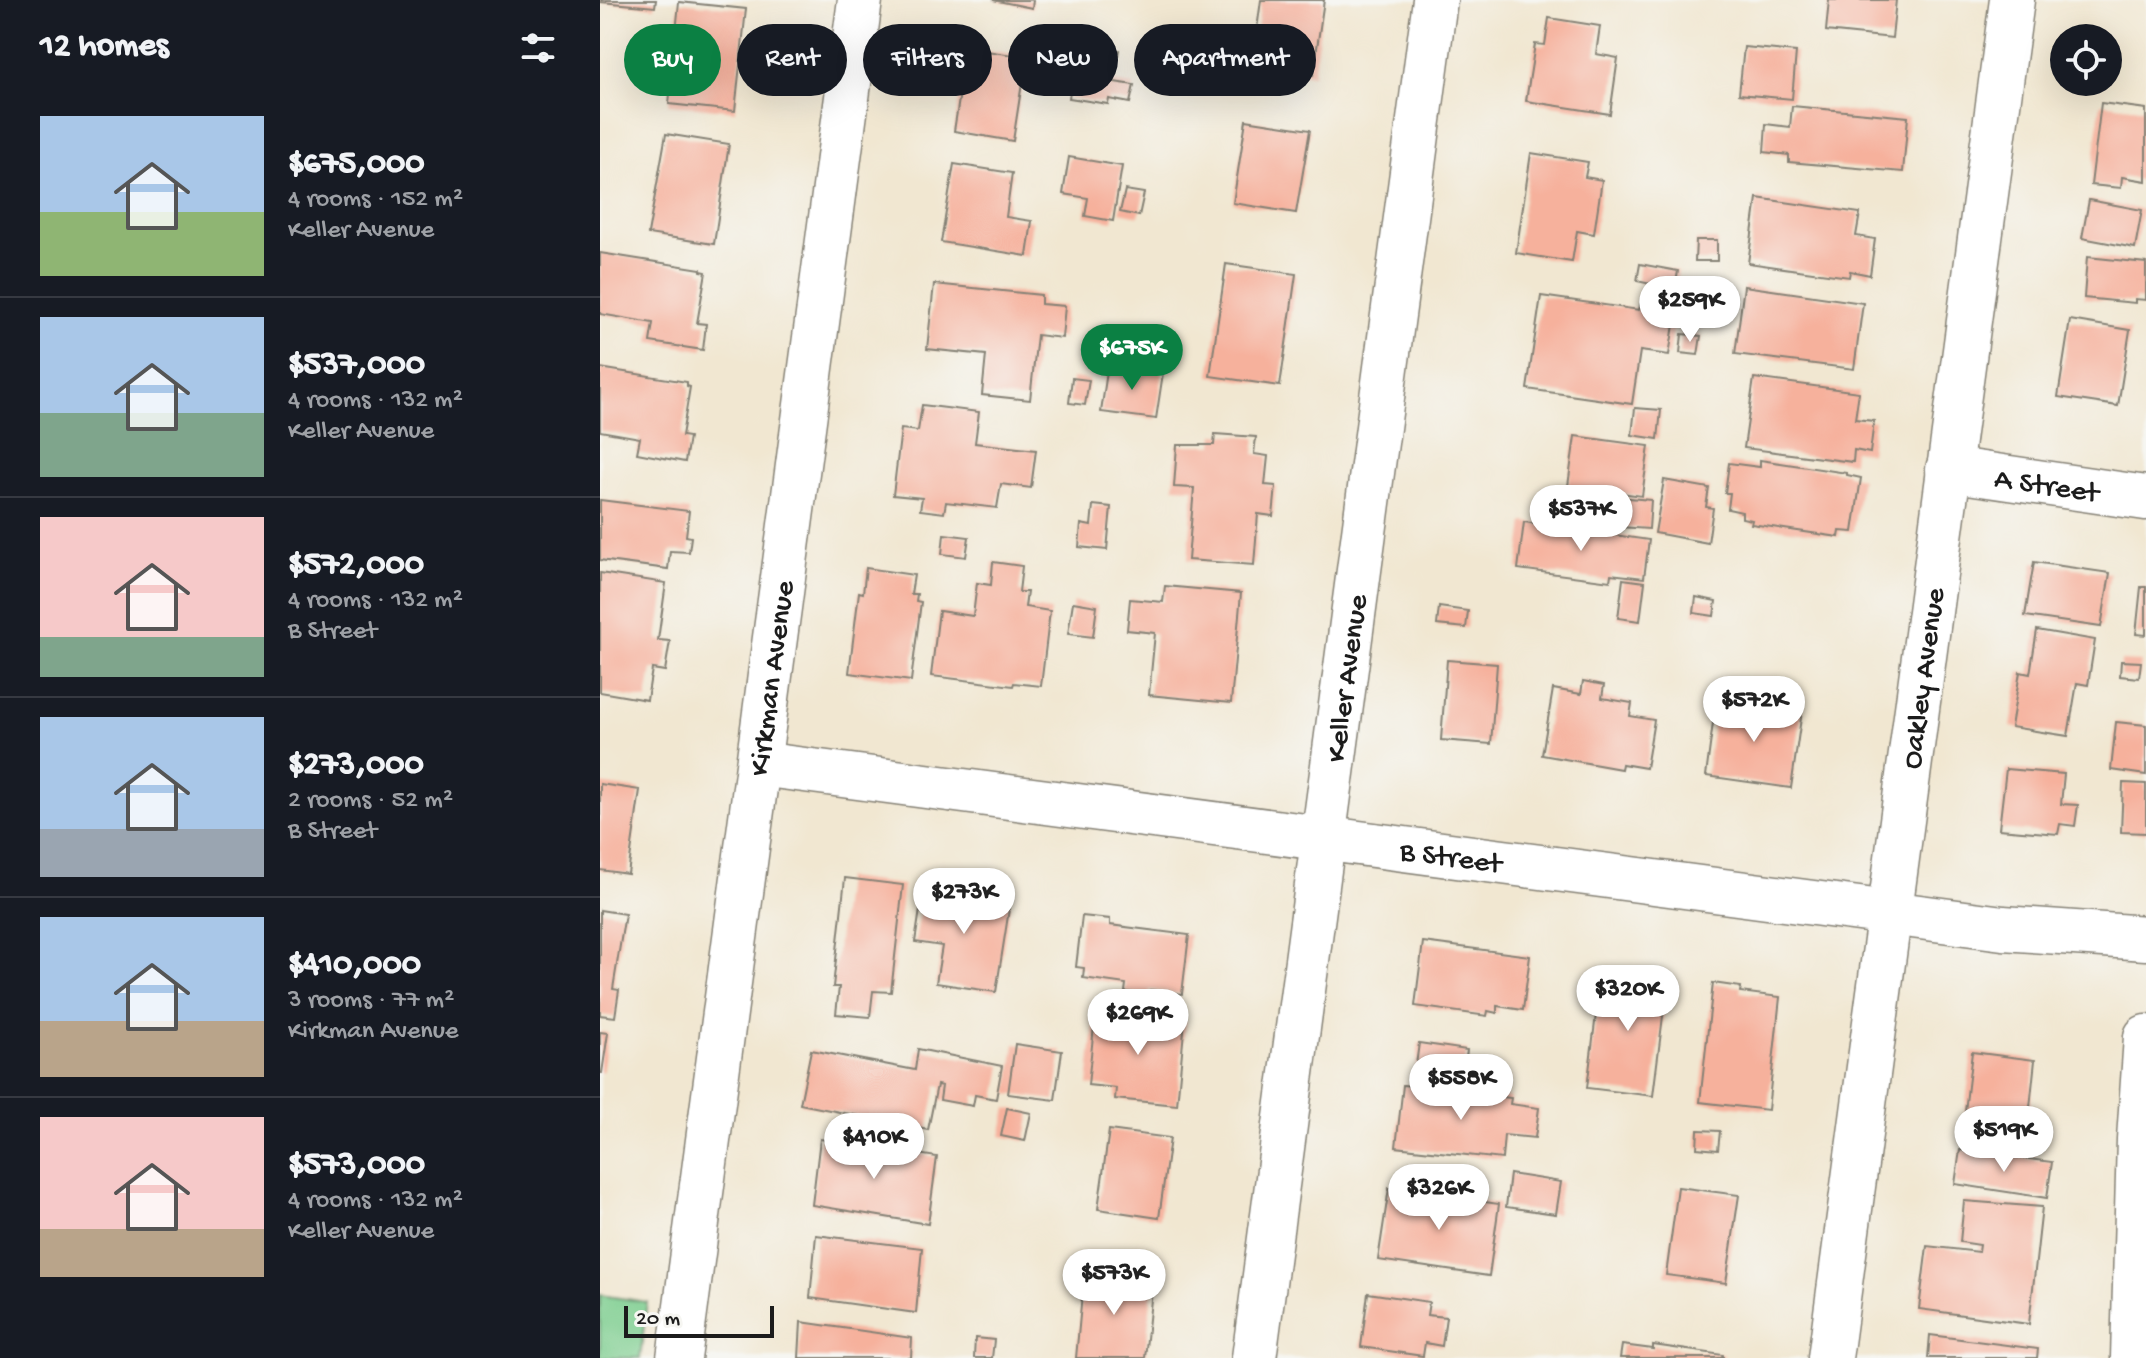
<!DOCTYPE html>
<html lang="en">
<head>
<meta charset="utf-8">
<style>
	:root { --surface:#171b24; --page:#242831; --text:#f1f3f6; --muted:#9ea1a6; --line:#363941; --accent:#0b8043 }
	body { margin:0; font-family:"Gochi Hand",sans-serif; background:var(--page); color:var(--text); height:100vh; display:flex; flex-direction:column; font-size:30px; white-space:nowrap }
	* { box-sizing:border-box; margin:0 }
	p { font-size:26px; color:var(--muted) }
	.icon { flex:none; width:44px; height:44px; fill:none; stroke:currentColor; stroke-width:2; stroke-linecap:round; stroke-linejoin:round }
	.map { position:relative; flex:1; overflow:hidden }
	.drawer { display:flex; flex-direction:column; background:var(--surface); width:600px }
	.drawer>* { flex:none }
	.banner { position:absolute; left:24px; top:24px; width:760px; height:72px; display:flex; gap:16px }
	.controls { position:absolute; left:1450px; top:24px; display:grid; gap:16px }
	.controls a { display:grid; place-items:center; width:72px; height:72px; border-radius:50%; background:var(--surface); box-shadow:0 8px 32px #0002; font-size:40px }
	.scale { position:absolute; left:24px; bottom:20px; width:150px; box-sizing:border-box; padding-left:8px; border:4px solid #1c1c1c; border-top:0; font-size:22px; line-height:28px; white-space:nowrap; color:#1c1c1c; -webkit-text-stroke:6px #f6f6f2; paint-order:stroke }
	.price { position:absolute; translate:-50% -68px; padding:0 18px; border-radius:28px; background:#fff; color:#222; font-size:26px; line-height:52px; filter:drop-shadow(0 2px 4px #0008) }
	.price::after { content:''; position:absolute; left:50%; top:48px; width:24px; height:18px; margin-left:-12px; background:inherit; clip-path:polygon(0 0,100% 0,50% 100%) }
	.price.selected { background:var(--accent); color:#fff }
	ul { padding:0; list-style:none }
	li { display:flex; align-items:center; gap:24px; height:200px; padding:0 40px }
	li+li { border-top:2px solid var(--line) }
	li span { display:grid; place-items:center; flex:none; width:224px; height:160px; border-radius:0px; color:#555 }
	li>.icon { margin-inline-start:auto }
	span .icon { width:96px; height:96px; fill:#fffc; stroke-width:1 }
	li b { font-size:34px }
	h2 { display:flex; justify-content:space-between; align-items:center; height:96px; padding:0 40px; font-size:34px }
	.chip { padding:0 28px; border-radius:36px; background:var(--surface); box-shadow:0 8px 32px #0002; font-size:28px; line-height:72px }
	.chip.selected { background:var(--accent); color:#fff }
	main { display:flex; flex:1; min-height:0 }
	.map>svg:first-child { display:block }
	.green { fill:#7ccd8e; stroke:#4c7455; stroke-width:2 }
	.building { fill:#f6b19c }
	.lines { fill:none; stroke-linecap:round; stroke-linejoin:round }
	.street-casing { stroke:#868276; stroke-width:47 }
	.street { stroke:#fff; stroke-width:44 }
	.labels { text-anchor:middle; stroke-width:6; stroke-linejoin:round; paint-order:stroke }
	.street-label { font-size:30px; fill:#1c1c1c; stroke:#f6f6f2 }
</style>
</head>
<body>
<main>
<section class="drawer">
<h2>12 homes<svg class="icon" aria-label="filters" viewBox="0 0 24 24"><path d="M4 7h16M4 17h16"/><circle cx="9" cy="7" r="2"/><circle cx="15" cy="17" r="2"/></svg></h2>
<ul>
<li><span style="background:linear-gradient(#a9c7e8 60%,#8fb573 0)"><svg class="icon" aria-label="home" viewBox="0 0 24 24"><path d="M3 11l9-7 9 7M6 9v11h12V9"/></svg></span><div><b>$675,000</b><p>4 rooms · 152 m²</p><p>Keller Avenue</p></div></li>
<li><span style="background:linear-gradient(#a9c7e8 60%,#7fa58c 0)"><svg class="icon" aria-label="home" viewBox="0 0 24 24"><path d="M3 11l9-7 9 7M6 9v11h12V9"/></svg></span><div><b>$537,000</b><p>4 rooms · 132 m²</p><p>Keller Avenue</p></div></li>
<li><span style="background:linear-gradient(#f6c9c9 75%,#7fa58c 0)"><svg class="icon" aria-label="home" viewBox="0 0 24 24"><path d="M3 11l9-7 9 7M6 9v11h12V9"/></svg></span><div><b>$572,000</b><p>4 rooms · 132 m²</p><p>B Street</p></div></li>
<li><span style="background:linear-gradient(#a9c7e8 70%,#9aa5b1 0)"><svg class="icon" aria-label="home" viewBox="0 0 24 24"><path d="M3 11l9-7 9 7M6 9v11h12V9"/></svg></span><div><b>$273,000</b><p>2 rooms · 52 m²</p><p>B Street</p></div></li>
<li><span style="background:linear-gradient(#a9c7e8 65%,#b9a48a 0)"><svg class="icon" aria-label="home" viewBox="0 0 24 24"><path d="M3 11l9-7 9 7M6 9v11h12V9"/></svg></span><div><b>$410,000</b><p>3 rooms · 77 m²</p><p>Kirkman Avenue</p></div></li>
<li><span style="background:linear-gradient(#f6c9c9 70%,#b9a48a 0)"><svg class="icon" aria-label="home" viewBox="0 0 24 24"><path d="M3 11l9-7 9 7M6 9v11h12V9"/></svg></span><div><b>$573,000</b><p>4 rooms · 132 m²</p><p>Keller Avenue</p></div></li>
</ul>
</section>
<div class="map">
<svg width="1546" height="1358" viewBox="0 0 1546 1358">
	<rect width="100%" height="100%" fill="#f6f6f2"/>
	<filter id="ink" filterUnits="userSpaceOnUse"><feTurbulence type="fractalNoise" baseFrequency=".0125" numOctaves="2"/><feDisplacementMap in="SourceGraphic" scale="16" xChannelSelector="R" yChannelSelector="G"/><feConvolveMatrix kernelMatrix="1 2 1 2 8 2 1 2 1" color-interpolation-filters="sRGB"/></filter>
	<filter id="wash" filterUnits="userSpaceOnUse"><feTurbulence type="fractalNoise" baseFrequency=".006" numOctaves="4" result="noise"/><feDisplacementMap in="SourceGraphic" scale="32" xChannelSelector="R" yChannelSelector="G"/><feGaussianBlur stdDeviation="1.8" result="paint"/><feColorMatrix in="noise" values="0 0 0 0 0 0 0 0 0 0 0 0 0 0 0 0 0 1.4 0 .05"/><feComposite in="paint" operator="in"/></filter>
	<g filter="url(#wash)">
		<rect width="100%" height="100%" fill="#f1e7d1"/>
		<path class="green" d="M 0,1295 L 47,1302 L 40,1358 L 0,1358 Z"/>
		<g id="blocks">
			<g class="building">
				<path d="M 1,0 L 56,0 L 55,7 L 1,2 Z"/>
				<path d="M 393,0 L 433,0 L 432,8 Z"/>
				<path d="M 661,0 L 724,0 L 713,75 L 652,66 Z"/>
				<path d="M 1229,0 L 1296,0 L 1292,38 L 1226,31 Z"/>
				<path d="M 79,2 L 146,9 L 135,111 L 69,104 Z"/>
				<path d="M 949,18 L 1000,26 L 996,54 L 1018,58 L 1010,114 L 926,101 L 935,44 L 945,45 Z"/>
				<path d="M 462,41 L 519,50 L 514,82 L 534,85 L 530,103 L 509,99 L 508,104 L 469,98 L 472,80 L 456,78 Z"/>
				<path d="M 1144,47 L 1196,52 L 1192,99 L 1139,94 Z"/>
				<path d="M 367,48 L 439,59 L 435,85 L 422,83 L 413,141 L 354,131 Z"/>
				<path d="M 1501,103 L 1546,109 L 1546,181 L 1522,177 L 1521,188 L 1491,185 Z"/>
				<path d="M 1192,106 L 1308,117 L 1303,172 L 1189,162 L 1189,155 L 1164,152 L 1166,124 L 1190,127 Z"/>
				<path d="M 646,120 L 710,130 L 696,213 L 633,203 Z"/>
				<path d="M 66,134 L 129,144 L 114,244 L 48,234 Z"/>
				<path d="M 931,153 L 988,162 L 985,177 L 1002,180 L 994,234 L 977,231 L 972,262 L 916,253 Z"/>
				<path d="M 469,157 L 522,166 L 513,221 L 485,216 L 488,198 L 463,194 Z"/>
				<path d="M 354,164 L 412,173 L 406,217 L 432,221 L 427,256 L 341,242 Z"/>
				<path d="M 525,190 L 544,193 L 539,216 L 520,212 Z"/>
				<path d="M 1157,198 L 1260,213 L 1256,236 L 1275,239 L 1270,275 L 1250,271 L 1249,277 L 1148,263 Z"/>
				<path d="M 1489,200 L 1542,210 L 1535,248 L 1482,238 Z"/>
				<path d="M 1096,240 L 1117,240 L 1117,261 L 1095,261 Z"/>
				<path d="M 0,253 L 101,269 L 101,271 L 106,272 L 97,323 L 106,324 L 103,350 L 50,342 L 53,323 L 0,314 Z"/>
				<path d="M 1487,257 L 1546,263 L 1546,300 L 1535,299 L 1535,303 L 1484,298 Z"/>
				<path d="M 626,264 L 696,274 L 680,386 L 610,376 Z"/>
				<path d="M 1040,264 L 1078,271 L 1073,302 L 1049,298 L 1051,284 L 1037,281 Z"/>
				<path d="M 334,284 L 441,295 L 441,304 L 465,306 L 462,338 L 437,335 L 430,400 L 382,395 L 386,355 L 327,349 Z"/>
				<path d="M 1144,286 L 1263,303 L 1254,369 L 1135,354 Z"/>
				<path d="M 941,296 L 1039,310 L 1041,302 L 1077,307 L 1069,355 L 1040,351 L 1032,404 L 927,389 Z"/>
				<path d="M 1470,320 L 1530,330 L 1518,406 L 1458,397 Z"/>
				<path d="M 1082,334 L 1101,336 L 1098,355 L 1080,353 Z"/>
				<path d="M 508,365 L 563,373 L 556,419 L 501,412 Z"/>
				<path d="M 0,368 L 87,382 L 87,386 L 90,387 L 82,436 L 89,437 L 85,462 L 37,453 L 40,438 L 0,431 Z"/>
				<path d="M 472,378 L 489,380 L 485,405 L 469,403 Z"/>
				<path d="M 1154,378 L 1259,392 L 1255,419 L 1274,421 L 1270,453 L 1254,450 L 1253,462 L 1144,448 Z"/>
				<path d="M 322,405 L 379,412 L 375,443 L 436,450 L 431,488 L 401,484 L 397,508 L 346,502 L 344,513 L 320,510 L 322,498 L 293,495 L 301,429 L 318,431 Z"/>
				<path d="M 1035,408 L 1061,410 L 1058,439 L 1032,435 Z"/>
				<path d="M 615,434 L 656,437 L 654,454 L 668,456 L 665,485 L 676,486 L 673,516 L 658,514 L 654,565 L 588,560 L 594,488 L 574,487 L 577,445 L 614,445 Z"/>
				<path d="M 975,436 L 1049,446 L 1042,496 L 968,486 Z"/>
				<path d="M 1160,460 L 1247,473 L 1247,475 L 1261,478 L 1253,532 L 1240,531 L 1239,537 L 1151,524 L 1152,520 L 1142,518 L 1142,512 L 1128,509 L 1130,493 L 1125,493 L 1129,463 L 1160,467 Z"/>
				<path d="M 1064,480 L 1109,488 L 1106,507 L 1113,508 L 1108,543 L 1055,533 Z"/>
				<path d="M 1006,496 L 1051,500 L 1049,529 L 1004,526 Z"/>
				<path d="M 0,500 L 89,511 L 86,536 L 91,537 L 89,552 L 70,551 L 68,569 L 0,560 Z"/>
				<path d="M 493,505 L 511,507 L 507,550 L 479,547 L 481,524 L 491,526 Z"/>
				<path d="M 924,522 L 1049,540 L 1044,578 L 1011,574 L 1010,581 L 918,569 Z"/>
				<path d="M 344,534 L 369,537 L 366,557 L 342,554 Z"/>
				<path d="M 393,562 L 422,566 L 419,592 L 427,592 L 425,607 L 450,611 L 441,686 L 414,683 L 413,686 L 331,676 L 339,611 L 373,616 L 377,583 L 391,585 Z"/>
				<path d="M 1434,562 L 1510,573 L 1501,627 L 1425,616 Z"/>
				<path d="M 266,568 L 314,575 L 311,594 L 317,594 L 316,601 L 321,602 L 311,681 L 249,673 L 259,592 L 263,593 Z"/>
				<path d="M 0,573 L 66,583 L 58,640 L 70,641 L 65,671 L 52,669 L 47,700 L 0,692 Z"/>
				<path d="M 1023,579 L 1045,582 L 1040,621 L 1018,618 Z"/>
				<path d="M 565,586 L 641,593 L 631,703 L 549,695 L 555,633 L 527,630 L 530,599 L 563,602 Z"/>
				<path d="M 1541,587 L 1546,587 L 1546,635 L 1536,634 Z"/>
				<path d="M 1096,597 L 1116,601 L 1114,616 L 1094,613 Z"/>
				<path d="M 473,602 L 497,606 L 493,637 L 468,634 Z"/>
				<path d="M 839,607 L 868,611 L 866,628 L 837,625 Z"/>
				<path d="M 1437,630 L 1495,640 L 1488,685 L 1477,683 L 1468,736 L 1411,727 L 1420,672 L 1430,674 Z"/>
				<path d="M 847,660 L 897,664 L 891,744 L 841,740 Z"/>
				<path d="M 1521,661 L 1541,662 L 1539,678 L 1520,676 Z"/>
				<path d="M 983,681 L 1004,685 L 1002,698 L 1032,703 L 1030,716 L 1054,720 L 1046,768 L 1022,764 L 1021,769 L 942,755 L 953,689 L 981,694 Z"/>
				<path d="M 1116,700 L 1202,711 L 1191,788 L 1106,776 Z"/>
				<path d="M 1516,722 L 1546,725 L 1546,775 L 1511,770 Z"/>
				<path d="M 1406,769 L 1464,774 L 1461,804 L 1478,805 L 1475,826 L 1460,824 L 1458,834 L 1399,829 Z"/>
				<path d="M 1523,783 L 1546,784 L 1546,833 L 1521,832 Z"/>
				<path d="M 0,784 L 40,790 L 28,874 L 0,870 Z"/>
				<path d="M 245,878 L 303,885 L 291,992 L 273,991 L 270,1017 L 236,1014 L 239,987 L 233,987 Z"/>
				<path d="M 324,884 L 356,889 L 356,894 L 410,903 L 396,992 L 336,983 L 342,946 L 315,942 Z"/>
				<path d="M 0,910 L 25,914 L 13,989 L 19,990 L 15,1017 L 0,1015 Z"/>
				<path d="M 482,916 L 510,919 L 510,925 L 589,935 L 582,994 L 550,990 L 549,995 L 525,992 L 526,984 L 483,978 L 484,968 L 476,967 Z"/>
				<path d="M 823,942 L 930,956 L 923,1010 L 897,1006 L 897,1013 L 888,1011 L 887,1016 L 815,1006 Z"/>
				<path d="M 1042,972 L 1068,976 L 1053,1096 L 987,1088 L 1001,973 L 1041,978 Z"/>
				<path d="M 1113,983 L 1141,987 L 1140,992 L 1180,997 L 1168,1110 L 1100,1102 Z"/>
				<path d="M 527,1014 L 585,1020 L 577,1105 L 515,1099 L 516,1088 L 488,1085 L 495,1016 L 526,1018 Z"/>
				<path d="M 0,1032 L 8,1033 L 2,1073 L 0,1073 Z"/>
				<path d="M 819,1043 L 867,1050 L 863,1078 L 815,1072 Z"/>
				<path d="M 415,1044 L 462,1051 L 455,1100 L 408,1094 Z"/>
				<path d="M 318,1049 L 402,1066 L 396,1099 L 375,1095 L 373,1106 L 340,1100 L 342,1086 L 337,1085 L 328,1130 L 200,1104 L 211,1050 L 315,1070 Z"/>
				<path d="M 1372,1052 L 1435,1060 L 1429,1117 L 1439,1118 L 1435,1156 L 1411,1154 L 1413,1144 L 1362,1137 Z"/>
				<path d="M 803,1085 L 911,1098 L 910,1104 L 939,1108 L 935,1138 L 904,1135 L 902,1159 L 796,1147 Z"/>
				<path d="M 407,1108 L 431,1113 L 425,1141 L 401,1136 Z"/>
				<path d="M 509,1130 L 570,1138 L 559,1218 L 498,1209 Z"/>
				<path d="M 1098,1130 L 1120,1131 L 1118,1150 L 1097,1148 Z"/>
				<path d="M 220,1139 L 337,1157 L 328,1224 L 212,1205 Z"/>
				<path d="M 1360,1150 L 1452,1162 L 1447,1198 L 1355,1184 Z"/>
				<path d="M 910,1174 L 961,1182 L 956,1214 L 906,1207 Z"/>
				<path d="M 1078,1187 L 1139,1195 L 1126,1283 L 1066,1275 Z"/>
				<path d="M 789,1188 L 899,1204 L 889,1276 L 778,1260 Z"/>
				<path d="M 1364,1201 L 1442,1207 L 1429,1324 L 1319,1309 L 1327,1246 L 1379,1252 L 1380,1245 L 1360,1242 Z"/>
				<path d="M 216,1235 L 322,1248 L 316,1313 L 210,1298 Z"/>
				<path d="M 484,1273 L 553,1280 L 545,1358 L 476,1358 Z"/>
				<path d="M 768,1293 L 829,1302 L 827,1315 L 846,1317 L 842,1346 L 825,1343 L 823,1356 L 761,1347 Z"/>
				<path d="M 201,1322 L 312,1338 L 311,1358 L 199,1358 Z"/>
				<path d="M 1330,1335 L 1438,1349 L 1437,1358 L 1328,1358 Z"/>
				<path d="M 375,1338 L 394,1340 L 392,1358 L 374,1358 Z"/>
				<path d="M 1022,1345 L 1053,1349 L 1053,1345 L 1123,1355 L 1123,1358 L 1020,1358 Z"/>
			</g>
		</g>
	</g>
	<g filter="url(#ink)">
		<use href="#blocks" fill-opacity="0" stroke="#868276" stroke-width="2"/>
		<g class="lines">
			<g class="street-casing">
				<g id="street">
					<path id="s1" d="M 1348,469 L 1546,498"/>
					<path id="s2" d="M 159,764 L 1403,928 L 1546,938"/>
					<path id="s3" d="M 79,1358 L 260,0"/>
					<path id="s4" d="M 654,1358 L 835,0"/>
					<path id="s5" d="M 1230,1358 L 1412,0"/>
					<path d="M 1533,1358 L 1539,1139 L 1546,1037"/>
				</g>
			</g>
			<use href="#street" class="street"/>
		</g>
	</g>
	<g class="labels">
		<g class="street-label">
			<text dy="10" stroke="none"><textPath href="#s1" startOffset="100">A Street</textPath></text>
			<text dy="10" stroke="none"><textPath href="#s3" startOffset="686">Kirkman Avenue</textPath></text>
			<text dy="10" stroke="none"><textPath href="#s4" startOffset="686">Keller Avenue</textPath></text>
			<text dy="10" stroke="none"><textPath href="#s5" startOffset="686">Oakley Avenue</textPath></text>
			<text dy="10" stroke="none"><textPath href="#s2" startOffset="698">B Street</textPath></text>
		</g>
	</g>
</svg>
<div class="controls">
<a><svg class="icon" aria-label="locate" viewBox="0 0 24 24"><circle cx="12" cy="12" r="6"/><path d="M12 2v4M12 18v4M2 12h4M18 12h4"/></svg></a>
</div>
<div class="scale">20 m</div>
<b class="price" style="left:1090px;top:344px">$259K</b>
<b class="price selected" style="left:532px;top:392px">$675K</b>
<b class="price" style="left:981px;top:553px">$537K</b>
<b class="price" style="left:1154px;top:744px">$572K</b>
<b class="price" style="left:364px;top:936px">$273K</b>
<b class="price" style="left:1028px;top:1033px">$320K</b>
<b class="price" style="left:538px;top:1057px">$269K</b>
<b class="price" style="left:861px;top:1122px">$558K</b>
<b class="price" style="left:1404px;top:1174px">$519K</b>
<b class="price" style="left:274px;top:1181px">$410K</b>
<b class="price" style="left:839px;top:1232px">$326K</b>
<b class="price" style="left:514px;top:1317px">$573K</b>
<div class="banner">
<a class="chip selected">Buy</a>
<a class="chip">Rent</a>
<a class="chip">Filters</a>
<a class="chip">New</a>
<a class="chip">Apartment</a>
</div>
</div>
</main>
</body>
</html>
